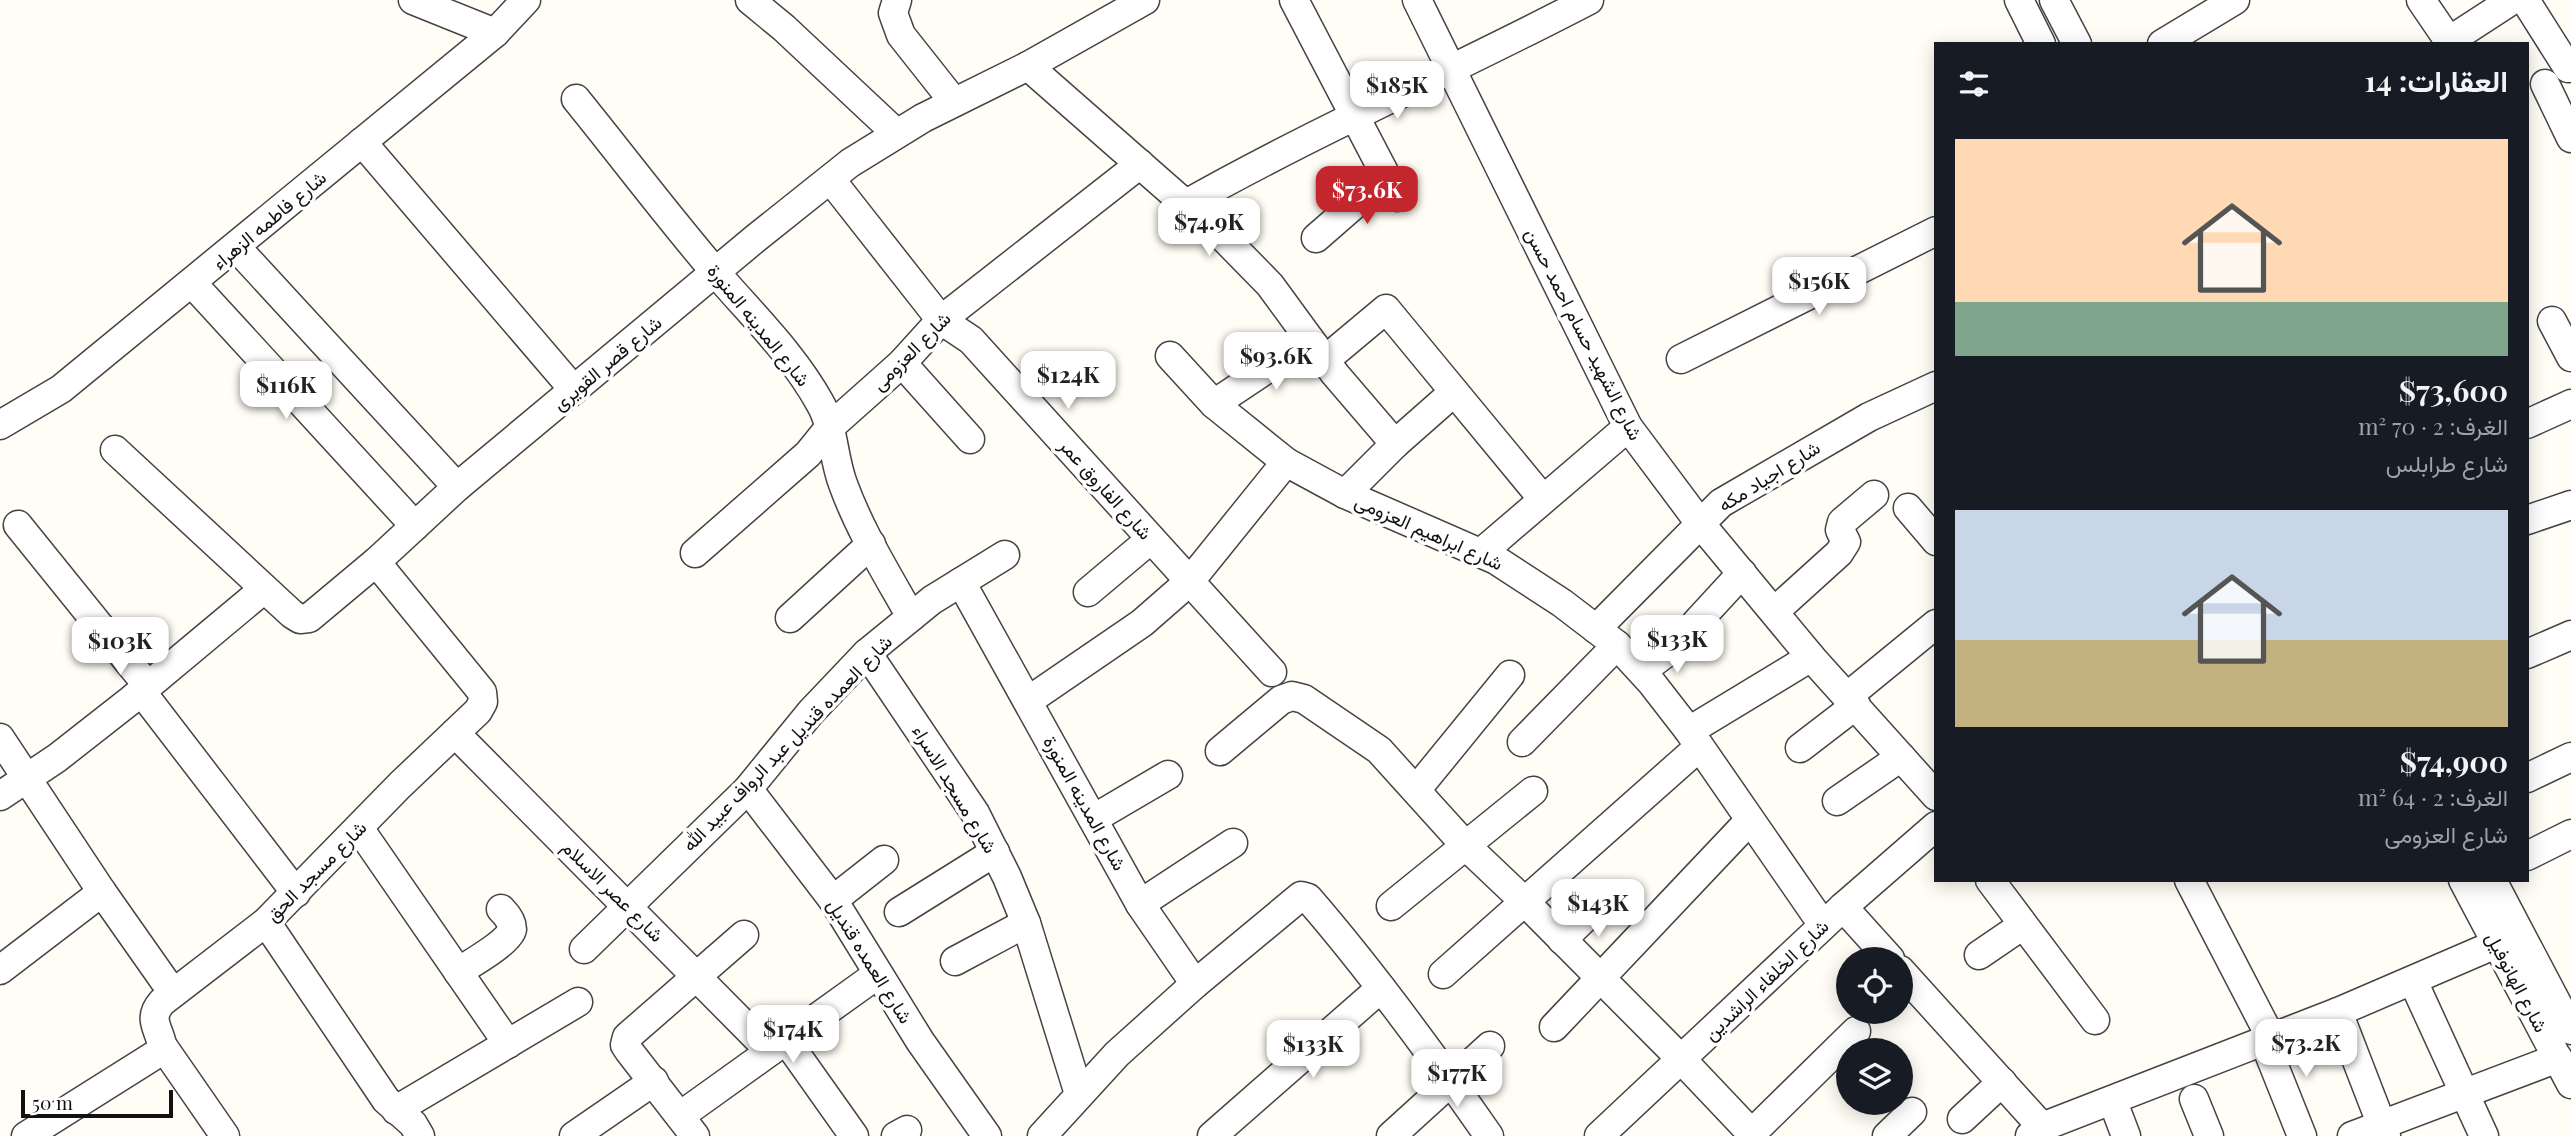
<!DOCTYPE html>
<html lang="ar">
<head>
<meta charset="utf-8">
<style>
	:root { --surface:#171b24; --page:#20242c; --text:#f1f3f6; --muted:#9ea1a6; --accent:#c4262e }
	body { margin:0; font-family:"Playfair Display",Vazirmatn,serif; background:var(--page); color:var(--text); direction:rtl; height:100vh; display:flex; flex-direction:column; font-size:26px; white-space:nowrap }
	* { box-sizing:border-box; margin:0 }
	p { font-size:23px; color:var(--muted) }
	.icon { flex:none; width:38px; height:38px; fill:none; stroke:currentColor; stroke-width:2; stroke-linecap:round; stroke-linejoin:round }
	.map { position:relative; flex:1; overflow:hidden; direction:ltr }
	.sheet { position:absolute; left:1934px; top:42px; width:595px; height:840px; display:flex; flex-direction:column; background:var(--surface); border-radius:0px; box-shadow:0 4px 18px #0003; direction:rtl }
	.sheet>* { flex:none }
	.tools { position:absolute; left:1836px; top:947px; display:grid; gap:14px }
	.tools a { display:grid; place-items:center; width:77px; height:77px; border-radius:50%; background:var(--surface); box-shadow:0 4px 18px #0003; font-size:35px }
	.scale { position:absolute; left:21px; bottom:18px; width:152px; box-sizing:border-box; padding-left:7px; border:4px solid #111; border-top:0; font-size:19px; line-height:24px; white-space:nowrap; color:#111; -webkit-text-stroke:5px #fff; paint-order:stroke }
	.price { position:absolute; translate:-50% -60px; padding:0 16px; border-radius:14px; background:#fff; color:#222; font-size:23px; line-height:46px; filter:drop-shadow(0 2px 4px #0008) }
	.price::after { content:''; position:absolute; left:50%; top:42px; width:21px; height:16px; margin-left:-10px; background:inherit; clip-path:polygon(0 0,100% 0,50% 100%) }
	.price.selected { background:var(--accent); color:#fff }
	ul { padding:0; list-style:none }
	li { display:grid; align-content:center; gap:14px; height:371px; padding:0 21px }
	li span { display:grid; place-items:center; height:217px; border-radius:0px; color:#555 }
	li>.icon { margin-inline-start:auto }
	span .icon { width:126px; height:126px; fill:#fffc; stroke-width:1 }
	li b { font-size:30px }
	h2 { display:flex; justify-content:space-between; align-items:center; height:84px; padding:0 21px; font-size:30px }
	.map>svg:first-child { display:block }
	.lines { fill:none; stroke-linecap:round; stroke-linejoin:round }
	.minor-casing { stroke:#444; stroke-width:31 }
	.minor { stroke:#fff; stroke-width:28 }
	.labels { text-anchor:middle; stroke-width:7; stroke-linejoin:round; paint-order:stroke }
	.street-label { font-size:19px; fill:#111; stroke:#fff }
</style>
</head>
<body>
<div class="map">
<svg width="2571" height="1136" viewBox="0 0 2571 1136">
	<rect width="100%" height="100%" fill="#fffdf5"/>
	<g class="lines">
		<g class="minor-casing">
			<g id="minor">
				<path d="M 413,0 L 495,33"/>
				<path d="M 750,0 L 784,28 L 896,133"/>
				<path d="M 897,0 L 893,13 L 901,35 L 954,102"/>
				<path d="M 1294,0 L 1397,197"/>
				<path d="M 1417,0 L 1628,427 L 1699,522 L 1811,657 L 1936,796"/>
				<path d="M 2019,0 L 2041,44"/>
				<path d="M 2054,0 L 2077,44"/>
				<path d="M 2421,0 L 2451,44"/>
				<path d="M 2525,0 L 2568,68"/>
				<path d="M 2449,41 L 2512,0"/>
				<path d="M 2162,44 L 2235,0"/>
				<path d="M 1028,66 L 1224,238 L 1270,285 L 1335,374 L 1395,444"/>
				<path d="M 2545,84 L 2571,138"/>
				<path d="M 576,99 C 623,157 668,217 717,274 C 752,315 793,354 820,403 C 834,427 833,458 843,484 C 860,531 887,574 911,617"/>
				<path d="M 362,142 L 574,390"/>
				<path d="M 831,180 L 941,320 L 971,340 L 1272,672"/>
				<path d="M 1186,204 C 1317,130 1455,70 1589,0"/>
				<path d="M 1316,238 L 1386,177"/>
				<path d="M 236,247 L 457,487"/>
				<path d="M 192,283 L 415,526"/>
				<path d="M 2552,321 L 2571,357"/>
				<path d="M 1170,356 L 1214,404 L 1286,462 L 1345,494 L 1496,560 L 1562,603 L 1617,645 L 1651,682 L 1689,731 L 1823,925"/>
				<path d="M 1681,359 L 1936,231"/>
				<path d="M 1325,360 L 1386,309 L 1542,498"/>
				<path d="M 902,363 L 970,439"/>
				<path d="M 1214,404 L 1310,340"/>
				<path d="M 2527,424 L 2571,404"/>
				<path d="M 0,425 L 61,389 L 495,33 L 526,0"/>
				<path d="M 115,450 L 292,614 L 300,619 L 309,618 L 376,562 L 457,487 L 756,238 L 850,163 L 923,118 L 1028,66 L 1145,0"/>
				<path d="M 1345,494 L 1395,444 L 1454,392"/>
				<path d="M 1908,508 L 1936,541"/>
				<path d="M 2527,520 L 2571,505"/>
				<path d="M 18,525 L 148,686"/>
				<path d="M 695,553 L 808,454 L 829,428 L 902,363 L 941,320 L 1140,164"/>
				<path d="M 1481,553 L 1628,427"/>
				<path d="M 961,582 L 1140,904 L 1195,984"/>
				<path d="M 1088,592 L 1151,539"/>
				<path d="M 1775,611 L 1839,553 L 1846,542 L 1840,530 L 1842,522 L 1874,495"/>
				<path d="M 790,618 L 871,544"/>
				<path d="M 1696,623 L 1742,573"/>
				<path d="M 1596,629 L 1721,503 L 1869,417 L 1936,386"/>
				<path d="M 867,653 L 975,813 L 1007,877 L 1026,923 L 1079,1094"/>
				<path d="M 2527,654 L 2571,635"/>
				<path d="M 1642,671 L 1683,640"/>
				<path d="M 141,691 L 296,893"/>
				<path d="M 1848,696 L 1936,624"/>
				<path d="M 1028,701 L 1142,623 L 1190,581 L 1286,462"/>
				<path d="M 1689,731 L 1811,657"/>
				<path d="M 455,733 L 770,1051"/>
				<path d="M 0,738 L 102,892 L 173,993"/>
				<path d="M 1522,742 L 1617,645"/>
				<path d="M 1800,748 L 1856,705"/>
				<path d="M 1220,751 L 1281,700 L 1292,696 L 1304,699 L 1379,750 L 1465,845 L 1524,901 L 1682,1060 L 1754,1136"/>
				<path d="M 2527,778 L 2571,757"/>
				<path d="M 748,789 L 833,900 L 920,1041 L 987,1136"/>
				<path d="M 1417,789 L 1510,675"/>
				<path d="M 0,796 L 57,758 L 131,700 L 264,589"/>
				<path d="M 1837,801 L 1901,757"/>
				<path d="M 1093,819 L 1168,775"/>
				<path d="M 359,828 L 508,1044"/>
				<path d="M 2527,856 L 2571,834"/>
				<path d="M 1990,880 L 2095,1020"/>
				<path d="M 2189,880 L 2271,1038"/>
				<path d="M 2463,880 L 2571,1084"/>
				<path d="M 2492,880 L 2571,1030"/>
				<path d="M 833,900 L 884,860"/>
				<path d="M 1140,904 L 1233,843"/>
				<path d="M 1391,906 L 1533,791"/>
				<path d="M 1843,907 L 1890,959"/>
				<path d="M 899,912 L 995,852"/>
				<path d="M 266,922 L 386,1100 L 413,1124 L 420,1136"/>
				<path d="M 1562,940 L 1600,903"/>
				<path d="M 584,949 L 748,789 L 810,713 L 867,653 L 932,600 L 1005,555"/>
				<path d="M 1979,955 L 2023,925"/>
				<path d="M 955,961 L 1026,923"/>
				<path d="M 0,970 L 102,892"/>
				<path d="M 1900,970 L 2042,1127"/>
				<path d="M 458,972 C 470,964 511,941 512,929 C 512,921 506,914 501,909"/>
				<path d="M 1443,974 L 1699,747"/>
				<path d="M 2413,981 L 2484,1136"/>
				<path d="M 2338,1012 L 2386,1136"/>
				<path d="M 1554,1027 L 1749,821"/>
				<path d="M 786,1040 L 854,1136"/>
				<path d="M 2264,1041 L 2302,1136"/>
				<path d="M 162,1045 L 225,1136"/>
				<path d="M 2194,1099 L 2209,1136"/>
				<path d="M 396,1110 L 578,1002"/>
				<path d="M 2118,1115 L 2126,1136"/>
				<path d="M 680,1116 L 878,974"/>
				<path d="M 1962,1119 L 2002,1082"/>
				<path d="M 26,1136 L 158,1053 L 162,1045 C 159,1028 147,1019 162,1002 L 266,922 L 400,785 L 478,711 L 483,702 L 482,692 L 376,562"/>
				<path d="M 574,1136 L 654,1081"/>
				<path d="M 695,1136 L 629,1051 L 625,1045 L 627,1037 L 744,935"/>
				<path d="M 896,1136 L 907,1130"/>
				<path d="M 1042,1136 L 1117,1054 L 1195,984 L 1301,896 L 1308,898 C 1373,973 1432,1054 1489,1136"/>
				<path d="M 1212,1136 L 1381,988"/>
				<path d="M 1391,1136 L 1490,1046"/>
				<path d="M 1599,1136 L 1843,907 L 1936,826"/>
				<path d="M 1749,1136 L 1856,1031"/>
				<path d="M 1887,1136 L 1912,1112"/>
				<path d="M 2030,1136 L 2042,1127 L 2338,1012 L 2496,944"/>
				<path d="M 2352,1136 L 2558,1058"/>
			</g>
		</g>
		<use href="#minor" class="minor"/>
	</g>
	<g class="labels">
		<g class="street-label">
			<text transform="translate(269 220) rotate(-40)" y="7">شارع فاطمه الزهراء</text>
			<text transform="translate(759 325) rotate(51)" y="7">شارع المدينه المنورة</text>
			<text transform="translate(1584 334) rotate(63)" y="7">شارع الشهيد حسام احمد حسن</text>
			<text transform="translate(911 351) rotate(-45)" y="7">شارع العزومى</text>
			<text transform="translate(607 363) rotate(-40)" y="7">شارع قصر القويرى</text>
			<text transform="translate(1769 476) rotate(-32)" y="7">شارع اجياد مكه</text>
			<text transform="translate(1106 489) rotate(48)" y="7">شارع الفاروق عمر</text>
			<text transform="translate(1429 532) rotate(24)" y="7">شارع ابراهيم العزومى</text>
			<text transform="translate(787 743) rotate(-46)" y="7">شارع العمده قنديل عبد الرواف عبيد الله</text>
			<text transform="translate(955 789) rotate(59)" y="7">شارع مسجد الاسراء</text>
			<text transform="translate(1085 803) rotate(61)" y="7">شارع المدينه المنورة</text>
			<text transform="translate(316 871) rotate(-45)" y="7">شارع مسجد الحق</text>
			<text transform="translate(613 891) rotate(45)" y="7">شارع عصر الاسلام</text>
			<text transform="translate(870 961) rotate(58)" y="7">شارع العمده قنديل</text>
			<text transform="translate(1766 980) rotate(-44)" y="7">شارع الخلفاء الراشدين</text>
			<text transform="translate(2517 982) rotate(62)" y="7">شارع الهانوفيل</text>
		</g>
	</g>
</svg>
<div class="tools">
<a><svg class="icon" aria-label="locate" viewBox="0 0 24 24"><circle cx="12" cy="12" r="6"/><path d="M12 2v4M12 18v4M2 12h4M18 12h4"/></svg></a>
<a><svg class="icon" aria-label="layers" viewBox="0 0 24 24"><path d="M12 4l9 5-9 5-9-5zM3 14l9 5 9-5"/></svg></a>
</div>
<div class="scale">50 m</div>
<b class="price" style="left:1397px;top:121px">$185K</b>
<b class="price selected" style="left:1367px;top:226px">$73.6K</b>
<b class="price" style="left:1209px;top:258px">$74.9K</b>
<b class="price" style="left:1819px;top:317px">$156K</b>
<b class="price" style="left:1276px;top:392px">$93.6K</b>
<b class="price" style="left:1068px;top:411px">$124K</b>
<b class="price" style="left:286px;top:421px">$116K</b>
<b class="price" style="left:1677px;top:675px">$133K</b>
<b class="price" style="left:120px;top:677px">$103K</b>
<b class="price" style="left:1598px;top:939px">$143K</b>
<b class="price" style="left:793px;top:1065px">$174K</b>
<b class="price" style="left:2306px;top:1079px">$73.2K</b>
<b class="price" style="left:1313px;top:1080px">$133K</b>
<b class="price" style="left:1457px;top:1109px">$177K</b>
<section class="sheet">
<h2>العقارات: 14<svg class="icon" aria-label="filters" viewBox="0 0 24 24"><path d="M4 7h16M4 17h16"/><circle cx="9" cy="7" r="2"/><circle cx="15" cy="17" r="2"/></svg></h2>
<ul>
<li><span style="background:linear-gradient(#ffd9b3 75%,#7fa58c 0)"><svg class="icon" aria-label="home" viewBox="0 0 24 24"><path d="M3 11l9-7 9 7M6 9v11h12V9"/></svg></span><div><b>$73,600</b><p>الغرف: 2 · 70 m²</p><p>شارع طرابلس</p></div></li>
<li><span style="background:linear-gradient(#c9d6e8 60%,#c2b280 0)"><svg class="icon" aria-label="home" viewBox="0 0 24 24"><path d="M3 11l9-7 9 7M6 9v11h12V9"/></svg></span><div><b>$74,900</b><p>الغرف: 2 · 64 m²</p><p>شارع العزومى</p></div></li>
</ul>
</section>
</div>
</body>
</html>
